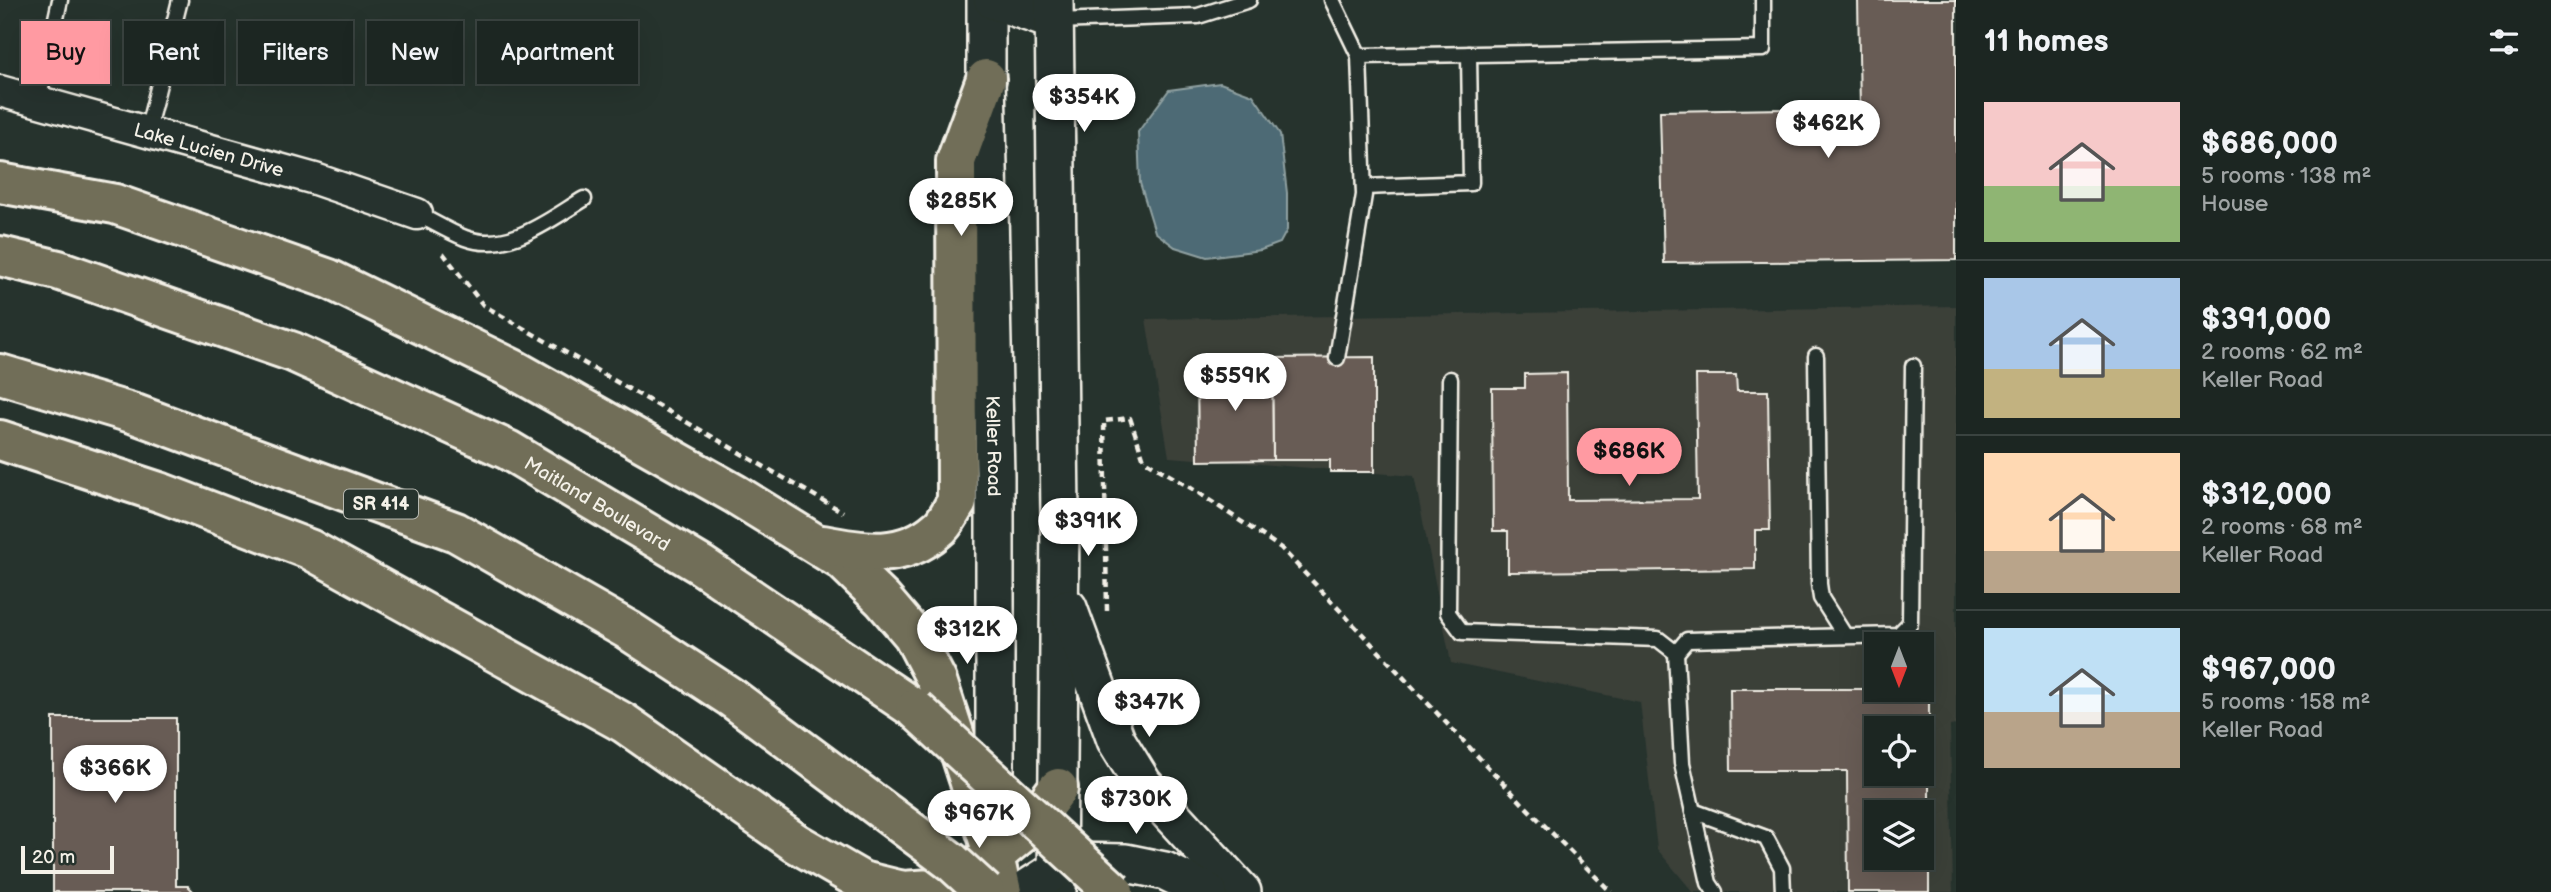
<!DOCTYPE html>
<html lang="en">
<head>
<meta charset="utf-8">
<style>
	:root { --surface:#1c2622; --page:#252e2a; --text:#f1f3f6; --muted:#a0a5a5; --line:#3a4340; --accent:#ff9aa2 }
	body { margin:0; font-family:"Balsamiq Sans",sans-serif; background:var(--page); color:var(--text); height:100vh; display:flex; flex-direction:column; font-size:26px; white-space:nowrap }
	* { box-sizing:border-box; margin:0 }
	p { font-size:23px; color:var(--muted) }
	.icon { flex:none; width:38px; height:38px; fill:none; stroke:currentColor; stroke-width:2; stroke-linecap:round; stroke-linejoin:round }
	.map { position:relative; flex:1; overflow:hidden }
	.panel { display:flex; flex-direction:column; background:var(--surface); width:595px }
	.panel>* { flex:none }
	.banner { position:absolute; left:21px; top:21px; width:665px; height:63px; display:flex; gap:14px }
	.needle { width:46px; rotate:180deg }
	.tools { position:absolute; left:1864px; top:632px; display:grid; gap:14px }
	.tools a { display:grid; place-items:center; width:70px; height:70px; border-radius:0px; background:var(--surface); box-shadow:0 7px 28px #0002,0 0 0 2px var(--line); font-size:35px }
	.scale { position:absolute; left:21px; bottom:18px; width:93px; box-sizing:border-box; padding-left:7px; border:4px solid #f4f1e8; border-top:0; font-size:19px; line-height:24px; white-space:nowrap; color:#f4f1e8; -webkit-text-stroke:5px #26332d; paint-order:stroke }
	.price { position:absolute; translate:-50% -60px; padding:0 16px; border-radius:24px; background:#fff; color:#222; font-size:23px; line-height:46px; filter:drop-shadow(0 2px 4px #0008) }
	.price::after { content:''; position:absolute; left:50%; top:42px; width:21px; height:16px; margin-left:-10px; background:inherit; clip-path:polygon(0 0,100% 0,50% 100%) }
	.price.current { background:var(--accent); color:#111 }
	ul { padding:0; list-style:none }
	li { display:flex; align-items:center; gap:21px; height:175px; padding:0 28px }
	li+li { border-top:2px solid var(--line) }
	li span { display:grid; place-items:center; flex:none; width:196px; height:140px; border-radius:0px; color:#555 }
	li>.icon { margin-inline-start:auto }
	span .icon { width:84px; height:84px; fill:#fffc; stroke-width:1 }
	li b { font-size:30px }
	h2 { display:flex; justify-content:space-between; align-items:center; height:84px; padding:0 28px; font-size:30px }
	.pill { padding:0 24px; border-radius:0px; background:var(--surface); box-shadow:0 7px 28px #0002,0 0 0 2px var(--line); font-size:24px; line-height:63px }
	.pill.current { background:var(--accent); color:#111 }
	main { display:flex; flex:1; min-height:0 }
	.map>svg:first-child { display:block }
	.built { fill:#3a3f39; fill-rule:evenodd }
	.water { fill:#4e6b74; stroke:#90a1a2; stroke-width:2 }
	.building { fill:#675c54; stroke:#f4f1e8; stroke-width:2; fill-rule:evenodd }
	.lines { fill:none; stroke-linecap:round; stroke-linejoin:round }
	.service-casing { stroke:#f4f1e8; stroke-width:19 }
	.minor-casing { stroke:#f4f1e8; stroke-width:35 }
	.tertiary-casing { stroke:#f4f1e8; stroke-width:42 }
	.motorway-casing { stroke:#f4f1e8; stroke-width:44 }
	.path { stroke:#f4f1e8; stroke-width:4.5; stroke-dasharray:7 5; stroke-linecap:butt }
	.service { stroke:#26332d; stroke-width:14 }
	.minor { stroke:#26332d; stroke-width:30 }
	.tertiary { stroke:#26332d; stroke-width:37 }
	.motorway { stroke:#716e59; stroke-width:38 }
	.motorway-bridge-casing { stroke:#f4f1e8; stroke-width:44; stroke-linecap:butt }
	.motorway-bridge { stroke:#716e59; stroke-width:38 }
	.labels { text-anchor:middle; stroke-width:6; stroke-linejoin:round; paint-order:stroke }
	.shield { fill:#26332d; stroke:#b6b8b0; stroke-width:2 }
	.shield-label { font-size:18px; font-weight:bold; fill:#f4f1e8 }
	.street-label { font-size:19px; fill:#f4f1e8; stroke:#26332d }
</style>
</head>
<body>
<main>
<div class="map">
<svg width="1956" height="892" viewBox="0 0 1956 892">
	<rect width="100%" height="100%" fill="#26332d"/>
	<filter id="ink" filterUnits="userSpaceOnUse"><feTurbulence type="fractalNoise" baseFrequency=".0143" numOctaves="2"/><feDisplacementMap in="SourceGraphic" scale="14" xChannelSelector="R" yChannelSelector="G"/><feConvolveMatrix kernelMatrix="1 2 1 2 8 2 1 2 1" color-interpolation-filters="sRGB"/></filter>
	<g filter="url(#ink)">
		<path class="built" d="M 1956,306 L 1956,725 L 1950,726 L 1953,892 L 1693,892 L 1657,849 L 1640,702 L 1451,663 L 1414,476 L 1169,457 L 1146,319 ZM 1876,644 L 1922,644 L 1922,690 L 1876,690 ZM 1876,728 L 1922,728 L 1922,774 L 1876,774 ZM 1876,812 L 1922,812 L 1922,858 L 1876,858 Z"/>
		<path class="water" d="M 1220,83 L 1253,95 L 1280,134 L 1287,193 L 1287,230 L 1280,243 L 1261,250 L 1207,257 L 1175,247 L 1155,232 L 1140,183 L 1138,132 L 1169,90 Z"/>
		<g class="building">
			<path d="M 1858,0 L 1956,0 L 1956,260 L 1664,263 L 1660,111 L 1860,108 Z"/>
			<path d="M 1374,357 L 1374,472 L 1330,472 L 1330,460 L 1273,460 L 1272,358 Z"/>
			<path d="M 1197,365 L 1272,365 L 1273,460 L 1198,461 Z"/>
			<path d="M 1567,373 L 1568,500 L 1698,499 L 1696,375 L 1736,375 L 1737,391 L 1768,391 L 1770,530 L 1755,530 L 1755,569 L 1508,572 L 1508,531 L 1493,531 L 1492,388 L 1525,388 L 1525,374 Z"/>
			<path d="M 1730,689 L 1929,689 L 1929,892 L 1848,892 L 1847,771 L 1731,771 ZM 1876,728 L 1922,728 L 1922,774 L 1876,774 ZM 1876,812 L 1922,812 L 1922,858 L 1876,858 Z"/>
			<path d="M 53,718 L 176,718 L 176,886 L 188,886 L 194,892 L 53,892 Z"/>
		</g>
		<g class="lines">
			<g class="service-casing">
				<g id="service">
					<path d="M 1332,0 L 1359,56 L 1364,195 L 1337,358"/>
					<path d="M 1056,21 L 1198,16 L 1249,0"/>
					<path d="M 1359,56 L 1763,49 L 1763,0"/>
					<path d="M 38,101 L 60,0"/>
					<path d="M 147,132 L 180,0"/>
					<path d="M 1364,187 L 1471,183 L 1469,54"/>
					<path d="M 417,214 C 433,222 449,232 465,238 C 508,254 549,220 584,199"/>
					<path d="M 1816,356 L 1819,584 L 1821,598 L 1845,636"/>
					<path d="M 1450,379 L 1448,613 L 1462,632 L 1658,639 L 1676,653 L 1682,763 L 1709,883 L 1715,892"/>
					<path d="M 1676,653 L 1687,640 L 1898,635 L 1910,623 L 1913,366"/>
					<path d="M 1693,811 L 1766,838 L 1782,868 L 1783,892"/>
				</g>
			</g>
			<g class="minor-casing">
				<g id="minor">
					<path id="s1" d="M 0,91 L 315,179 L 417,214"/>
				</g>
			</g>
			<g class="tertiary-casing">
				<g id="tertiary">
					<path id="s2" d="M 986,0 L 986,79 L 995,476 L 995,807"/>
					<path d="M 993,0 L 1054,21"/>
					<path d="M 1054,0 L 1060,515 L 1057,892"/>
					<path d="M 1068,608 L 1116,740 L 1143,784 L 1242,892"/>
					<path d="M 1022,892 L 1069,862 L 1126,863 L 1165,871 L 1208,892"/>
				</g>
			</g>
			<g class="motorway-casing">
				<g id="motorway">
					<path d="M 0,183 L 115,204 L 329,279 L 513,369 L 735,494 L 843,561 L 883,600 L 913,635 L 937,681 L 994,856 L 1002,892"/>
					<path id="s3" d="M 0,256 L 58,270 L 293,352 L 508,450 L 701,565 L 915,709"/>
					<path d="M 0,374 L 135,414 L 456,532 L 628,630 L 732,698"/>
					<path d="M 0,440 L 162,493 L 309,549 L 624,723 L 796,843 L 862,881 L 903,891 L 932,889 L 994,856 L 1028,828 L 1058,788"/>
					<path d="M 823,545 C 864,553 903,560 938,529 C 946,523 951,510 957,502 L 956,161 L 986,79"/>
				</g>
			</g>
			<g class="path">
				<path d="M 443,253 L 483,305 L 843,512"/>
				<path d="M 1107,611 L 1104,421 L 1130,418 L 1144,460 L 1191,488 L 1281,548 L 1522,803 L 1611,892"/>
			</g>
			<use href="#service" class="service"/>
			<use href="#minor" class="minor"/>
			<use href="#tertiary" class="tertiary"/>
			<use href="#motorway" class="motorway"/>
			<g class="motorway-bridge-casing">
				<g id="motorway-bridge">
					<path d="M 732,698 L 952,862 L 985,892"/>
					<path d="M 915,709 L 1114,892"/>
				</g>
			</g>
			<use href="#motorway-bridge" class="motorway-bridge"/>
		</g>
	</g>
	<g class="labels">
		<rect class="shield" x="344" y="489.5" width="74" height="29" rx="5"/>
		<g class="shield-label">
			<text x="381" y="510">SR 414</text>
		</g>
		<g class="street-label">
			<text dy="7" stroke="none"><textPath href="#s1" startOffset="217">Lake Lucien Drive</textPath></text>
			<text dy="7" stroke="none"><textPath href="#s2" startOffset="446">Keller Road</textPath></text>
			<text dy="7" stroke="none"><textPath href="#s3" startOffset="649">Maitland Boulevard</textPath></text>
		</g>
	</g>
</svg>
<div class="tools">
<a><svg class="needle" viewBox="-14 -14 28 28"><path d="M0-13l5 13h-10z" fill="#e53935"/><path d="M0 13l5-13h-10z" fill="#a0a5a5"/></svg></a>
<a><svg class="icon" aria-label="locate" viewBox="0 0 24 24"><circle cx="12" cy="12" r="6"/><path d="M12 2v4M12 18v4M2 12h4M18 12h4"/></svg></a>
<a><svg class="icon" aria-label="layers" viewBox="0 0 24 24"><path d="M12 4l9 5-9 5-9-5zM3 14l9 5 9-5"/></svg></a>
</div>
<div class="scale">20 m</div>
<b class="price" style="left:1084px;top:134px">$354K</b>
<b class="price" style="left:1828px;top:160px">$462K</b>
<b class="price" style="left:961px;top:238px">$285K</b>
<b class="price" style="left:1235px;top:413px">$559K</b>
<b class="price current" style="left:1629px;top:488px">$686K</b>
<b class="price" style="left:1088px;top:558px">$391K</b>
<b class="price" style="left:967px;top:666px">$312K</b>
<b class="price" style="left:1149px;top:739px">$347K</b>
<b class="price" style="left:115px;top:805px">$366K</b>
<b class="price" style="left:1136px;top:836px">$730K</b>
<b class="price" style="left:979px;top:850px">$967K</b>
<div class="banner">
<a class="pill current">Buy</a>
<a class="pill">Rent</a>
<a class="pill">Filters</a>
<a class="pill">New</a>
<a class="pill">Apartment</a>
</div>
</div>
<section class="panel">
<h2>11 homes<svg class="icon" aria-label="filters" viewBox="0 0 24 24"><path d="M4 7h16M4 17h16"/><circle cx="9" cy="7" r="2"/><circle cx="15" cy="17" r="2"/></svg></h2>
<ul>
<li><span style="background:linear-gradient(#f6c9c9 60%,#8fb573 0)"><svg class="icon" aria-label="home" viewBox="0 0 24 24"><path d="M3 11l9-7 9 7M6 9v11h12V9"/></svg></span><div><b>$686,000</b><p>5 rooms · 138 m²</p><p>House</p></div></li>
<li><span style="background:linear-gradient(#a9c7e8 65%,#c2b280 0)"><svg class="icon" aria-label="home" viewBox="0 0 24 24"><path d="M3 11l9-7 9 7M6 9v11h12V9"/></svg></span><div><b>$391,000</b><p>2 rooms · 62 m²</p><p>Keller Road</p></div></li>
<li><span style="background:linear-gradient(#ffd9b3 70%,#b9a48a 0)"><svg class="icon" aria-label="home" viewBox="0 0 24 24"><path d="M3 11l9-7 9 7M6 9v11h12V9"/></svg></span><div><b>$312,000</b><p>2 rooms · 68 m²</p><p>Keller Road</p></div></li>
<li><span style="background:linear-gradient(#bfe0f5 60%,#b9a48a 0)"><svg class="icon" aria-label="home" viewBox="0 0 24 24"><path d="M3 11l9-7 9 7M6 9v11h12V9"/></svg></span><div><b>$967,000</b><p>5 rooms · 158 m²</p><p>Keller Road</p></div></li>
</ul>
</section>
</main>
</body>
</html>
